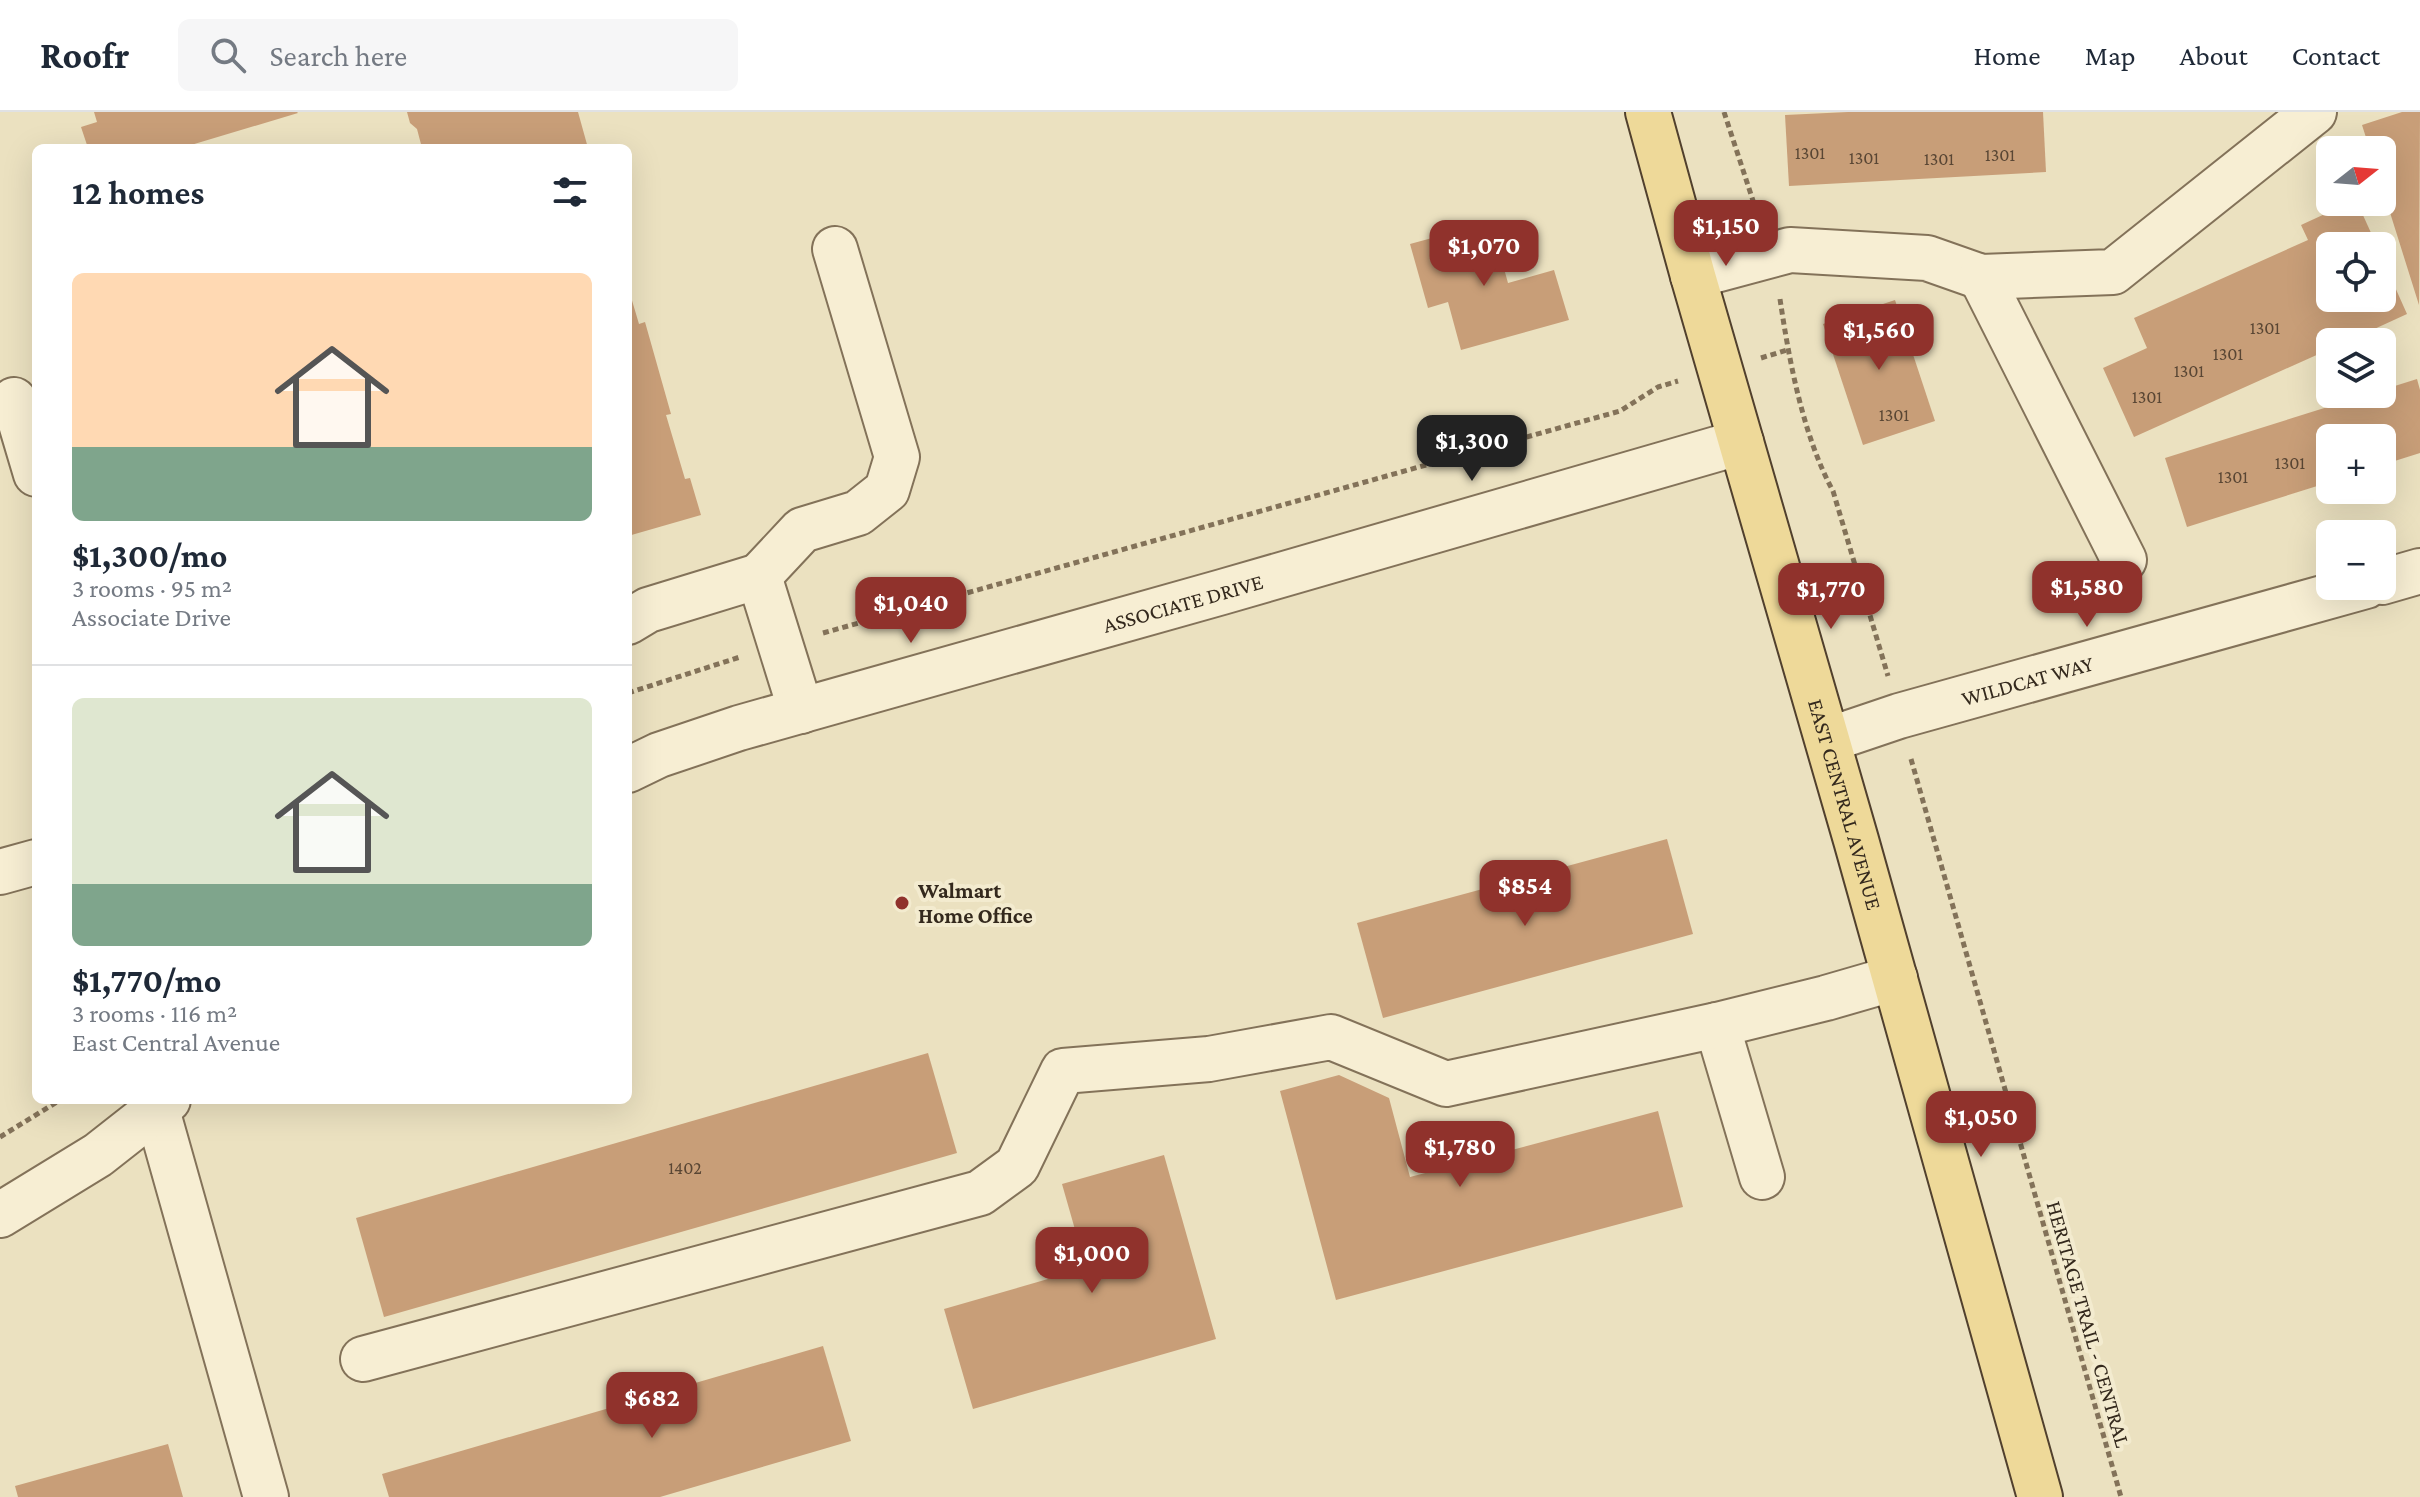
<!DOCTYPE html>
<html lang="en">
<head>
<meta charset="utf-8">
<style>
	:root { --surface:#fff; --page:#f6f6f7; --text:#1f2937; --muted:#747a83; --line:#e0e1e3; --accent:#90322c }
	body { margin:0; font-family:"Crimson Pro",serif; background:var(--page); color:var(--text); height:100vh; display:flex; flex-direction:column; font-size:30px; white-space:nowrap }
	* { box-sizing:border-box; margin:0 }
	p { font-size:26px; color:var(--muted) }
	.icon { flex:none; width:44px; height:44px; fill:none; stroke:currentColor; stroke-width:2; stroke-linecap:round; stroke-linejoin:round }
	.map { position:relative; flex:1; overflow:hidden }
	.side { position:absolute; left:32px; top:32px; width:600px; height:960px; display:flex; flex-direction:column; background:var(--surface); border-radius:12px; box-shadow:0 8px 32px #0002 }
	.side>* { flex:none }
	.needle { width:52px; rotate:73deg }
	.tools { position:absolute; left:2316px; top:24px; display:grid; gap:16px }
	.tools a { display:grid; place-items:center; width:80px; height:80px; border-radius:12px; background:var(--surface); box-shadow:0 8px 32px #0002; font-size:40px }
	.price { position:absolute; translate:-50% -68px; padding:0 18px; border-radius:16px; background:var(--accent); color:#fff; font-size:26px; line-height:52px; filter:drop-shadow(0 2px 4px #0008) }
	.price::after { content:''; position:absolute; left:50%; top:48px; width:24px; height:18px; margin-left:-12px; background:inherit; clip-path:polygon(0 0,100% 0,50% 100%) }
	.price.selected { background:#222; color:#fff }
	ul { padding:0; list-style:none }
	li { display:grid; align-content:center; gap:16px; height:424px; padding:0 40px }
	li+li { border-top:2px solid var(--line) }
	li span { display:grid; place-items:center; height:248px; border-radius:12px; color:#555 }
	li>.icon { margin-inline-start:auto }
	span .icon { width:144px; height:144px; fill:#fffc; stroke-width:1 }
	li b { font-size:34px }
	h2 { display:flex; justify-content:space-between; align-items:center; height:96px; padding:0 40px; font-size:34px }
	header { display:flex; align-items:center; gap:48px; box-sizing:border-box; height:112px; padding:0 40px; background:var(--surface); border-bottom:2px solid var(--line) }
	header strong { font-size:38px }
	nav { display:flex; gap:44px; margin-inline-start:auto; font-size:28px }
	.search { width:560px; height:72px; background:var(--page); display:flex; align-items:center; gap:20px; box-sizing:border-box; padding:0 28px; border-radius:12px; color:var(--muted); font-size:30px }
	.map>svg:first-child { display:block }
	.building { fill:#c89e78 }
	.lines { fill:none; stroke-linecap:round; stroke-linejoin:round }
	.minor-casing { stroke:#837259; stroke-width:48 }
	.major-casing { stroke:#51402d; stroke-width:48 }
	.path { stroke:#837259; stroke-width:5; stroke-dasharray:6 4; stroke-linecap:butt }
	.minor { stroke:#f7eed3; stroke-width:44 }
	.major { stroke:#eed999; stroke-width:44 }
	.poi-dot { fill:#90322c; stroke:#f3ebcf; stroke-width:3 }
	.labels { text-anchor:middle; stroke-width:8; stroke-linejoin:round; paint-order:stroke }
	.number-label { font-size:18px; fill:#594634 }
	.street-label { font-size:22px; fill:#34291d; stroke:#f3ebcf }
	.poi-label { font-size:22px; font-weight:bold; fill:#34291d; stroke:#f3ebcf; text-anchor:start }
</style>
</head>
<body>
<header>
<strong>Roofr</strong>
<div class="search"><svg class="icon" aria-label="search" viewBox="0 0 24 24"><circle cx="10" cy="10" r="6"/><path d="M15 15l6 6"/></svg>Search here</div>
<nav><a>Home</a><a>Map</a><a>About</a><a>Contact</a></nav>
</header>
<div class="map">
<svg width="2420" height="1385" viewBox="0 0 2420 1385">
	<rect width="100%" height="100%" fill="#ebe1c0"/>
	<g class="building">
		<path d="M 94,0 L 297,0 L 298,1 L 181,36 L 88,36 L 81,15 L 97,10 Z"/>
		<path d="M 407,0 L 578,0 L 588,36 L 422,36 L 417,17 L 410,11 Z"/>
		<path d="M 1848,0 L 2043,0 L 2046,60 L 1789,74 L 1785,3 Z"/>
		<path d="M 2402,0 L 2420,0 L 2419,193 L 2382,75 L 2382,38 L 2370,38 L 2362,13 Z"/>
		<path d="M 2351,90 L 2357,90 L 2377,134 L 2330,134 L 2330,186 L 2382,186 L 2382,146 L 2407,202 L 2346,230 L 2330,230 L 2330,237 L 2134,325 L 2103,256 L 2147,236 L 2134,206 L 2308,128 L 2301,113 Z"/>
		<path d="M 1491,110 L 1508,171 L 1554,158 L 1569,208 L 1461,238 L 1448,190 L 1428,196 L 1410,132 Z"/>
		<path d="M 628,175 L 639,212 L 645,210 L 671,302 L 666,303 L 685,367 L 690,366 L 701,403 L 628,424 Z"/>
		<path d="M 1895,188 L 1935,309 L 1863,333 L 1823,212 Z"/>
		<path d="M 2417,267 L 2420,278 L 2420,341 L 2382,353 L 2382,326 L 2330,326 L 2330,370 L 2187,415 L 2165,346 L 2369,282 L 2382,282 L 2382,278 Z"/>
		<path d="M 1667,727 L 1693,822 L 1383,906 L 1357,811 Z"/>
		<path d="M 928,941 L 957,1041 L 384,1205 L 356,1106 Z"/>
		<path d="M 1339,963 L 1389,986 L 1410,1065 L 1658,999 L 1683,1095 L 1336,1188 L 1280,979 Z"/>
		<path d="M 1164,1043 L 1216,1227 L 973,1297 L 944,1197 L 1086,1156 L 1062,1072 Z"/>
		<path d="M 823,1234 L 851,1329 L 660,1385 L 389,1385 L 382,1362 Z"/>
		<path d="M 168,1332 L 183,1385 L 18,1385 L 15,1374 Z"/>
	</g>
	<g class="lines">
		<g class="minor-casing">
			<g id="minor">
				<path d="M 1693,164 L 1790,138 L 1927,146 L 1981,165 L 2113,160 L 2314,0"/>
				<path d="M 1981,165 L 2124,448"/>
				<path d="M 14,288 L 36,362"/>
				<path d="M 759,464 L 802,418 L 858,401 L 887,378 L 897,345 L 835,137"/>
				<path d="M 2382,470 L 2420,459"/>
				<path d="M 628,510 L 648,498 L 759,464 L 801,599"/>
				<path id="s1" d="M 1828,628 L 1899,604 L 2366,474"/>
				<path id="s2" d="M 628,658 L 659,643 L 739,616 L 1222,480 L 1741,330"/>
				<path d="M 0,760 L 36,750"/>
				<path d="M 1717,913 L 1762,1065"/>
				<path d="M 157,998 L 266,1385"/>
				<path d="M 0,1103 L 98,1043 L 168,988"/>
				<path d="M 363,1247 L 980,1081 L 1017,1054 L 1063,959 L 1209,947 L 1331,925 L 1446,972 L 1717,913 L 1826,886 L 1895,866"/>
			</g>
		</g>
		<g class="major-casing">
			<g id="major">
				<path id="s3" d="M 1648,0 L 1693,164 L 1856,728 L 2040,1385"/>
			</g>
		</g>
		<g class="path">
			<path d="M 1724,0 L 1758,104"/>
			<path d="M 1780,187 C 1789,248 1803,324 1833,379 L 1888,564"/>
			<path d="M 1761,246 L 1787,238"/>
			<path d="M 823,521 L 1620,299 L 1658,275 L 1678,269"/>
			<path d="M 628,581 L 740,545"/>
			<path d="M 1911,647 L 2121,1385"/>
			<path d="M 0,1025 L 60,988"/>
		</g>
		<use href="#minor" class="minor"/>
		<use href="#major" class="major"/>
	</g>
	<circle class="poi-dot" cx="902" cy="791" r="8"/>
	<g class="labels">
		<g class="number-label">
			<text x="1810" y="47">1301</text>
			<text x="2000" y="49">1301</text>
			<text x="1864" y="52">1301</text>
			<text x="1939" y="53">1301</text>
			<text x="2265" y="222">1301</text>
			<text x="2228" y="248">1301</text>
			<text x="2189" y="265">1301</text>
			<text x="2147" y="291">1301</text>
			<text x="1894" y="309">1301</text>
			<text x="2290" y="357">1301</text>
			<text x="2233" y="371">1301</text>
			<text x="685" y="1062">1402</text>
		</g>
		<g class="street-label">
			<text dy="8" stroke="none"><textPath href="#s2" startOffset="580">ASSOCIATE DRIVE</textPath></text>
			<text dy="8" stroke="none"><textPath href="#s1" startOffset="208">WILDCAT WAY</textPath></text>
			<text dy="8" stroke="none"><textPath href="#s3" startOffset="720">EAST CENTRAL AVENUE</textPath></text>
			<text transform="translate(2089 1212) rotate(74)" y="8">HERITAGE TRAIL - CENTRAL</text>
		</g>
		<g class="poi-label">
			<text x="918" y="786">Walmart<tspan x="918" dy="25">Home Office</tspan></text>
		</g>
	</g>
</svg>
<div class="tools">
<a><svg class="needle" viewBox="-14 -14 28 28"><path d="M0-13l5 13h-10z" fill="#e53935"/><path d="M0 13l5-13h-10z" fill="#747a83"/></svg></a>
<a><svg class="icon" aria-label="locate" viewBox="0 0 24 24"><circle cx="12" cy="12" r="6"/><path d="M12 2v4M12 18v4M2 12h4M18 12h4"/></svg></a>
<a><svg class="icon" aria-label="layers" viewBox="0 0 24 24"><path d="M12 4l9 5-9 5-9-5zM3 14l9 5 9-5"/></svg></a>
<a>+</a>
<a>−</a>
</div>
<b class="price" style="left:1726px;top:156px">$1,150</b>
<b class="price" style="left:1484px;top:176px">$1,070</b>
<b class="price" style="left:1879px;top:260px">$1,560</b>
<b class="price selected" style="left:1472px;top:371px">$1,300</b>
<b class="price" style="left:2087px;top:517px">$1,580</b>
<b class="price" style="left:1831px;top:519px">$1,770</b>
<b class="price" style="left:911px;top:533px">$1,040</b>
<b class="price" style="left:1525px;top:816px">$854</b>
<b class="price" style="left:1981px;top:1047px">$1,050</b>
<b class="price" style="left:1460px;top:1077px">$1,780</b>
<b class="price" style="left:1092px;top:1183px">$1,000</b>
<b class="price" style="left:652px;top:1328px">$682</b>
<section class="side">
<h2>12 homes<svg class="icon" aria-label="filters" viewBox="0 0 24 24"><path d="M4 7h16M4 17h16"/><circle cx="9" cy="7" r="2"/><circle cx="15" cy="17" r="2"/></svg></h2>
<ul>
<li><span style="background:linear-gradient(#ffd9b3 70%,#7fa58c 0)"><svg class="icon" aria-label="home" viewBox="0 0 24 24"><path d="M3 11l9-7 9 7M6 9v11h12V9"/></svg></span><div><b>$1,300/mo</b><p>3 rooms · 95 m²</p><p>Associate Drive</p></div></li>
<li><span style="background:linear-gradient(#dfe7d0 75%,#7fa58c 0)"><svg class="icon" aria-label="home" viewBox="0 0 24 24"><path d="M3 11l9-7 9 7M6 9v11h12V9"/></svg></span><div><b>$1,770/mo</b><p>3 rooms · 116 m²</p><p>East Central Avenue</p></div></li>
</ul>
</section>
</div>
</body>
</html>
